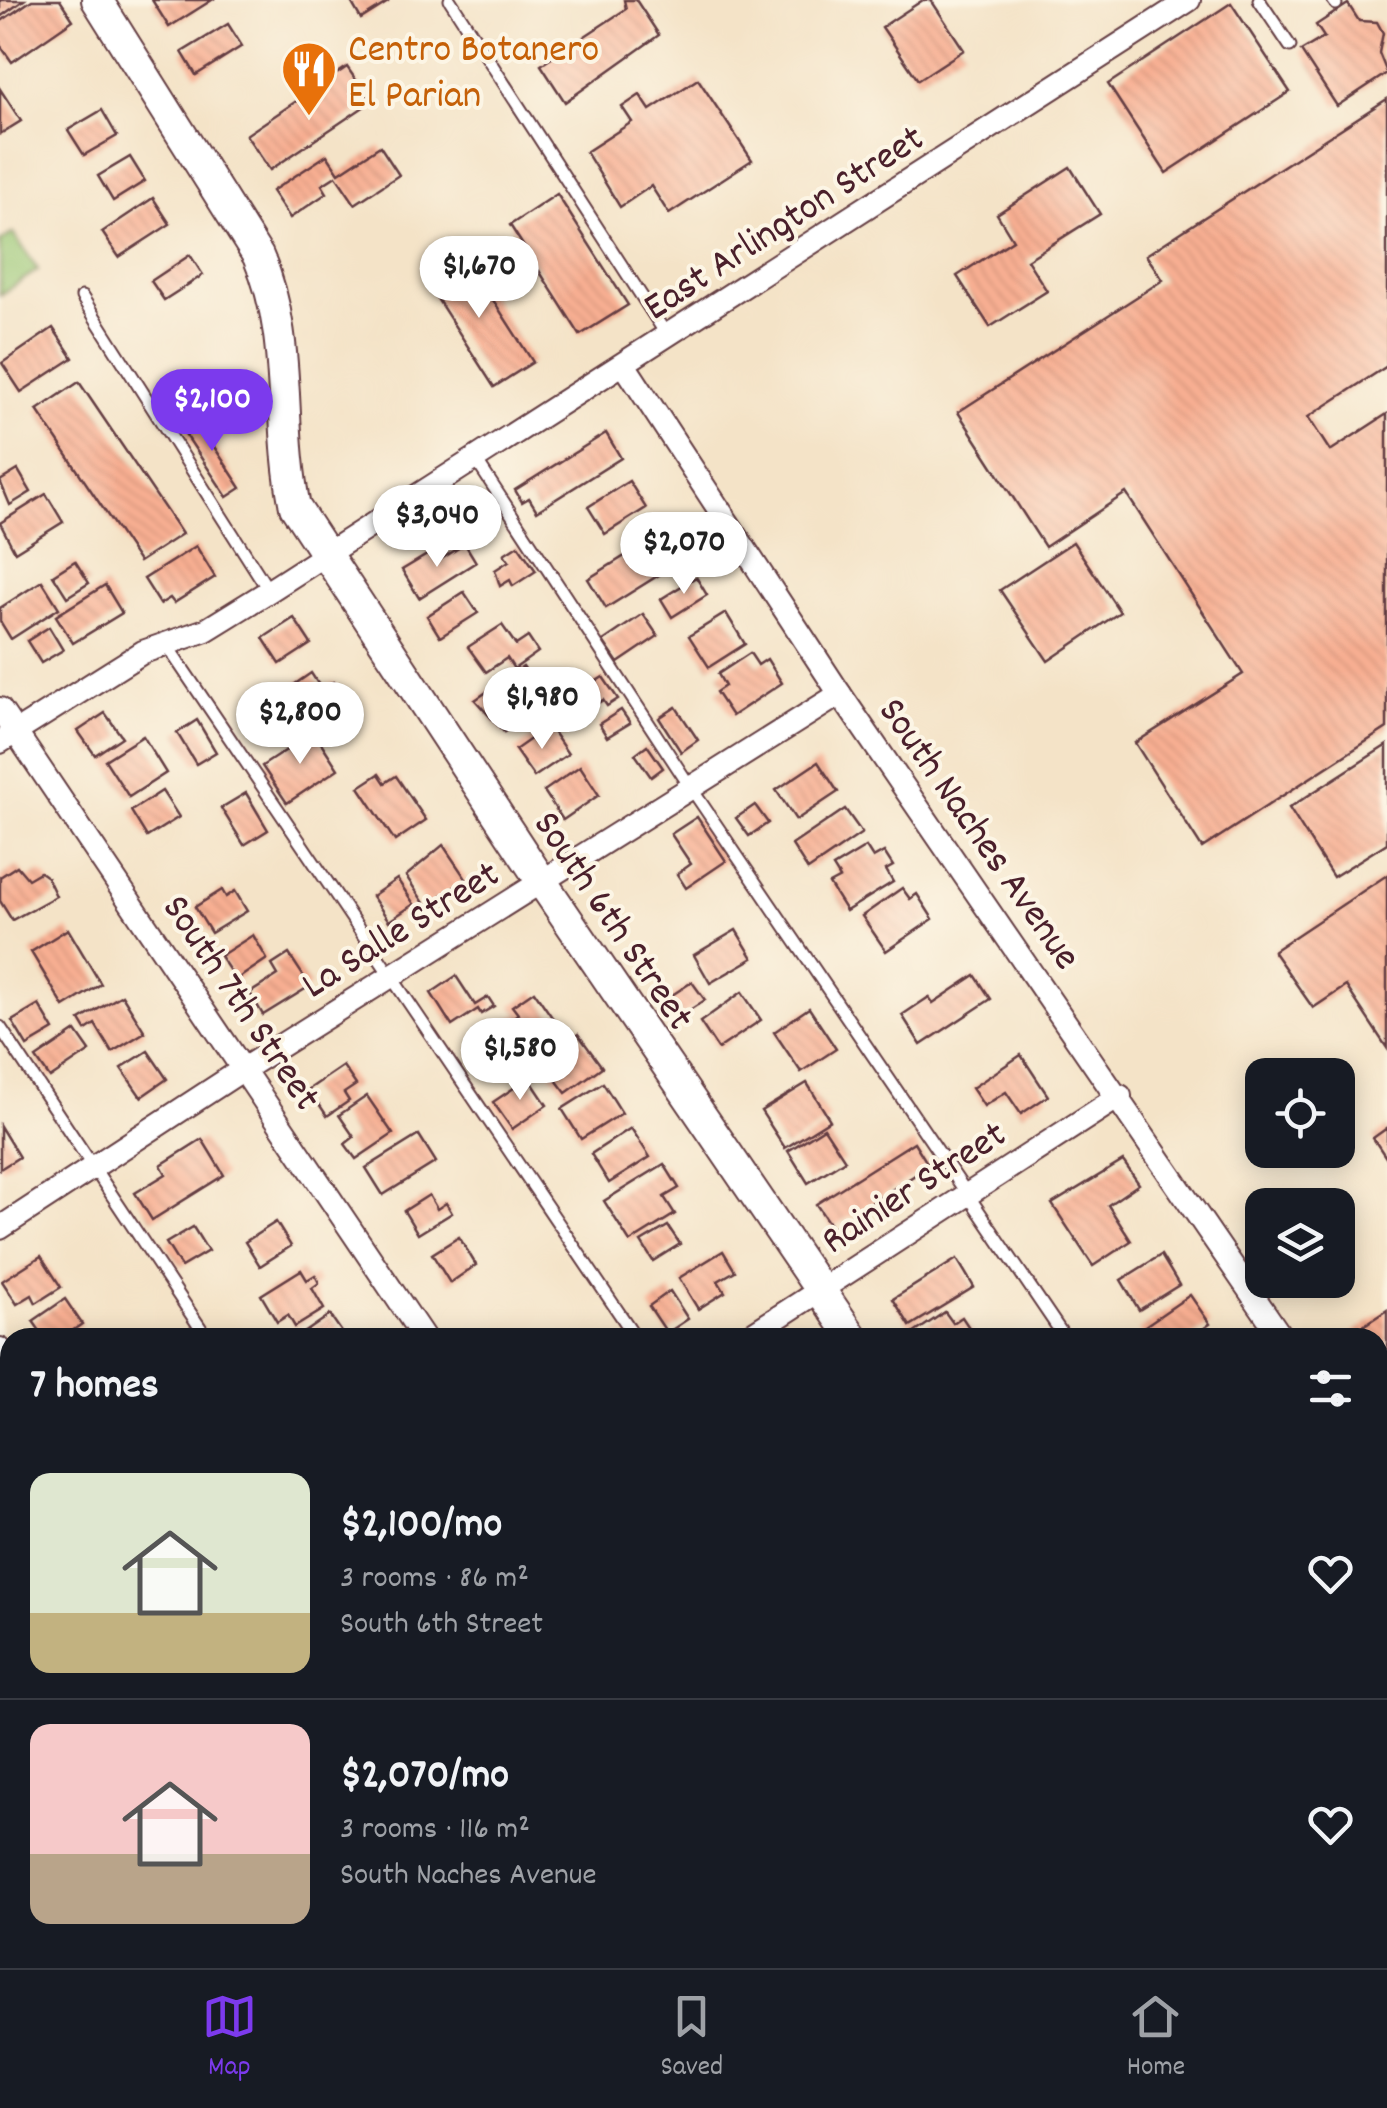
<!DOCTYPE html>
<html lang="en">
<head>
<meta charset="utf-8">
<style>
	:root { --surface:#171b24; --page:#20242c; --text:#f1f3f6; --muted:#9ea1a6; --line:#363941; --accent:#7c3aed }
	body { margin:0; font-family:Dekko,sans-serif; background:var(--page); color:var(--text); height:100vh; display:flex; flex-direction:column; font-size:38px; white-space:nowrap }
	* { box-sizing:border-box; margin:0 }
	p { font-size:32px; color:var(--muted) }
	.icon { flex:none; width:55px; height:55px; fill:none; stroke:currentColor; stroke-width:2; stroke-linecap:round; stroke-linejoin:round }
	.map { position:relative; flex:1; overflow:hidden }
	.details { position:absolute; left:0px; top:1328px; width:1388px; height:642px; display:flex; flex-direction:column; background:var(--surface); border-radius:30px 30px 0 0; box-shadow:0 5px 25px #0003 }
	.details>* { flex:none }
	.tools { position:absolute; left:1245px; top:1058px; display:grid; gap:20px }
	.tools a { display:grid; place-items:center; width:110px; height:110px; border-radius:20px; background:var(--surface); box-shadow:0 5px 25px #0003; font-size:50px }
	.price { position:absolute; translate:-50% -85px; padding:0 22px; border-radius:35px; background:#fff; color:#222; font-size:32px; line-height:65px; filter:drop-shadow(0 2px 5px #0008) }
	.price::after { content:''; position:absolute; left:50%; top:60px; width:30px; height:22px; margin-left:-15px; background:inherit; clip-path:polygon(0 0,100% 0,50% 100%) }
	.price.on { background:var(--accent); color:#fff }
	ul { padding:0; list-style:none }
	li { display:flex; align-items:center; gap:30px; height:250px; padding:0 30px }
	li+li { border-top:2px solid var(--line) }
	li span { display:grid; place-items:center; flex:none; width:280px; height:200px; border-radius:20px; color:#555 }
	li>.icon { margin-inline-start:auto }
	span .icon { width:120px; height:120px; fill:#fffc; stroke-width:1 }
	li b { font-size:42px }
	h2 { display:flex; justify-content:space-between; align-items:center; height:120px; padding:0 30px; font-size:42px }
	.tab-bar { display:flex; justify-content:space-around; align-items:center; height:140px; border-top:2px solid var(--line); background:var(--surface); font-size:28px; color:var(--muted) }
	.tab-bar a { display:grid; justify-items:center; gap:5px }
	.tab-bar .on { color:var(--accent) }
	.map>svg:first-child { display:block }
	.park { fill:#9bc877; stroke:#727451; stroke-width:2.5 }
	.building { fill:url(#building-back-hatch) }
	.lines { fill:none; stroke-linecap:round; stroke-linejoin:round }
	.lane-casing { stroke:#643c42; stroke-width:15 }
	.street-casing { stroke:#643c42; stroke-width:26 }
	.secondary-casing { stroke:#643c42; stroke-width:34 }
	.lane { stroke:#fff; stroke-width:11 }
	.street { stroke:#fff; stroke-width:22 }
	.secondary { stroke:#fff; stroke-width:30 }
	.labels { text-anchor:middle; stroke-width:8; stroke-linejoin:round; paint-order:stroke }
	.food-label { font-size:40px; fill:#c56008; stroke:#fcf5e5; text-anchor:start }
	.street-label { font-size:40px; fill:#4a1f2b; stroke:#fcf5e5 }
</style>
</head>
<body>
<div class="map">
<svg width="1387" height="1968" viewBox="0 0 1387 1968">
	<defs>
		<pattern id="building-back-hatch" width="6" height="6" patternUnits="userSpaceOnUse" patternTransform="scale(2.5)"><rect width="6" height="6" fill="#f8af92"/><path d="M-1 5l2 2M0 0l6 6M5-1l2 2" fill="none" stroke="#d6967e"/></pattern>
	</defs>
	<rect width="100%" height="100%" fill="#fcf5e5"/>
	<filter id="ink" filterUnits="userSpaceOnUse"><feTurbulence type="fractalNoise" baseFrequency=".01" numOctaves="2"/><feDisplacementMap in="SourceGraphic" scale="20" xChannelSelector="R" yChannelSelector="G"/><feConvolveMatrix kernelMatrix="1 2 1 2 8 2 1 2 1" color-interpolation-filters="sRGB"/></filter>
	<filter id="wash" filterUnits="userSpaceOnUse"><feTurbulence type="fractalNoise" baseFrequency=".0048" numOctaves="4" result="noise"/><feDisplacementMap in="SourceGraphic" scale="40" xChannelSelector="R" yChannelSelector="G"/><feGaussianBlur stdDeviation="2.25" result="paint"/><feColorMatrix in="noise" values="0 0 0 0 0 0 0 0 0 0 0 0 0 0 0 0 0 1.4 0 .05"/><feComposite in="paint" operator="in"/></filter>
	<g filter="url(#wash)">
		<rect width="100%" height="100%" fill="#f4e3c7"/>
		<path class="park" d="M 13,233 L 38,270 L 0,295 L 0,242 Z"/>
		<g id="blocks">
			<g class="building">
				<path d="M 0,0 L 24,0 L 0,17 Z"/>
				<path d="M 32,0 L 60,0 L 73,20 L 12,62 L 0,45 L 0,22 Z"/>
				<path d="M 152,0 L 212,0 L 169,27 Z"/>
				<path d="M 350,0 L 387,0 L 388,2 L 361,19 Z"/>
				<path d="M 624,0 L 636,0 L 659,35 L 565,102 L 541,65 L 626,9 Z"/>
				<path d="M 923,0 L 931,0 L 964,50 L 918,80 L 882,27 Z"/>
				<path d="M 1231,3 L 1290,92 L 1166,173 L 1108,84 Z"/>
				<path d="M 1348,4 L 1359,21 L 1377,22 L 1383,33 L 1379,53 L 1387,73 L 1337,106 L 1301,51 L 1324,37 L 1316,25 Z"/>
				<path d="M 228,24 L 242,46 L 196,75 L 182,52 Z"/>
				<path d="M 347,67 L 371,102 L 270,170 L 246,135 Z"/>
				<path d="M 698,79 L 752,160 L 669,214 L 651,186 L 620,207 L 586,152 L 632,122 L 622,107 L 640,95 L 650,110 Z"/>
				<path d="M 0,89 L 21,121 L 0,134 Z"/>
				<path d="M 1387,99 L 1387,366 L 1308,417 L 1330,451 L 1387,414 L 1387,728 L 1202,848 L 1135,743 L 1243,674 L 1126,493 L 1045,547 L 958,412 L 1163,280 L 1146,255 Z"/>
				<path d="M 102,110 L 117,136 L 84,155 L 68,130 Z"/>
				<path d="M 380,146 L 399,175 L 355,204 L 336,176 L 322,185 L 327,193 L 290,218 L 272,191 L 327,155 L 339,173 Z"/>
				<path d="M 130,157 L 145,181 L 113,201 L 98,176 Z"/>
				<path d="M 1070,167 L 1100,214 L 1027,260 L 1047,291 L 990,327 L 957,276 L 1013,240 L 997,214 Z"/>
				<path d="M 557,194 L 628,305 L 580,335 L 510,225 Z"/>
				<path d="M 153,198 L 170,224 L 119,257 L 102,232 Z"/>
				<path d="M 190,255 L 203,275 L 164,300 L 151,281 Z"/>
				<path d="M 464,255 L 533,362 L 494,387 L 425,280 Z"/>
				<path d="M 53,328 L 73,358 L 21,392 L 2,363 Z"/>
				<path d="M 79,382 L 182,534 L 139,562 L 37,410 Z"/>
				<path d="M 211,414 L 220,427 L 207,436 L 241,488 L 227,497 L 184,432 Z"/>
				<path d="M 606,433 L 621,458 L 537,511 L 529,498 L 522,502 L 515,490 Z"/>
				<path d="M 18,470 L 31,492 L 10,505 L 0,481 Z"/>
				<path d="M 629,481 L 646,508 L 605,534 L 588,507 Z"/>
				<path d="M 46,494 L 63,522 L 15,552 L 0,523 Z"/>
				<path d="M 668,529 L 686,558 L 606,608 L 588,579 Z"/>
				<path d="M 1073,542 L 1120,612 L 1048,661 L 1000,590 Z"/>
				<path d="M 465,544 L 476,562 L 419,598 L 402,570 L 432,552 L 438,561 Z"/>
				<path d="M 518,545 L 536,571 L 513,586 L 510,580 L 500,586 L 495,570 L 509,561 L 504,554 Z"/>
				<path d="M 196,546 L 215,577 L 174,603 L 170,598 L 160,604 L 144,579 Z"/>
				<path d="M 75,561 L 89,583 L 67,597 L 53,575 Z"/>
				<path d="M 696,577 L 707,595 L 672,617 L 661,599 Z"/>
				<path d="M 42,581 L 59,608 L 11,639 L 0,621 L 0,608 Z"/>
				<path d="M 105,585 L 122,613 L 73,643 L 56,616 Z"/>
				<path d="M 464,592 L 478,613 L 440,637 L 427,616 Z"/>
				<path d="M 726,613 L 745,644 L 709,667 L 689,636 Z"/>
				<path d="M 643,614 L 658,636 L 618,663 L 603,641 Z"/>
				<path d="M 294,618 L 311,644 L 280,664 L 263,638 Z"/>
				<path d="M 502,625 L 516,645 L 528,637 L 538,652 L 514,669 L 507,658 L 486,672 L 468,647 Z"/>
				<path d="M 49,627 L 63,650 L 41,663 L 27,641 Z"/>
				<path d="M 750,653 L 758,665 L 767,659 L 782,683 L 732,716 L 716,692 L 725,686 L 718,674 Z"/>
				<path d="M 523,667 L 533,681 L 527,685 L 542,707 L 504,732 L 475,700 Z"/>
				<path d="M 311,673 L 322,690 L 333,682 L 348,704 L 311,729 L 285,691 Z"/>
				<path d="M 603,677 L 618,699 L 607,706 L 603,700 L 584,712 L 573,696 Z"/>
				<path d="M 676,707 L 698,740 L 681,752 L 659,718 Z"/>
				<path d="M 621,710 L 630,723 L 607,737 L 599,724 Z"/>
				<path d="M 105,713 L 122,737 L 95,755 L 78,731 Z"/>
				<path d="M 197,720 L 216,752 L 196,764 L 177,733 Z"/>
				<path d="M 549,726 L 568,754 L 534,777 L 515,750 Z"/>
				<path d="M 314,732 L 338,769 L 287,803 L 262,766 Z"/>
				<path d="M 143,736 L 166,773 L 129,797 L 105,760 Z"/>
				<path d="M 647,745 L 663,768 L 651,777 L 635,754 Z"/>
				<path d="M 1387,745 L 1387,843 L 1333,877 L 1289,808 Z"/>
				<path d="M 818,762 L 838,792 L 796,820 L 776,790 Z"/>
				<path d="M 580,766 L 599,795 L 563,820 L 544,791 Z"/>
				<path d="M 379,774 L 385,783 L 396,776 L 426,820 L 395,841 L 359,787 Z"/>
				<path d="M 162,791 L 179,817 L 147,837 L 131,811 Z"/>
				<path d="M 246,793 L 268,830 L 244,845 L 221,808 Z"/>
				<path d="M 755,805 L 768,823 L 749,836 L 736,818 Z"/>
				<path d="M 845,809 L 862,833 L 808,870 L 792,845 Z"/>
				<path d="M 697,817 L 726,861 L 686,888 L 677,874 L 691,864 L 671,834 Z"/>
				<path d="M 443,845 L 466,879 L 426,906 L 406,876 Z"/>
				<path d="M 866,847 L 873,858 L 884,852 L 893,866 L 886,870 L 893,882 L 846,911 L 829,884 L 840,878 L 833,867 Z"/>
				<path d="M 17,866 L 28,879 L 40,872 L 47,877 L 56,896 L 12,920 L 0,901 L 0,877 Z"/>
				<path d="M 1387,875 L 1387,1048 L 1346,986 L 1313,1008 L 1273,951 Z"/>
				<path d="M 397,879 L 414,904 L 389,921 L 372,896 Z"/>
				<path d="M 902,888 L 910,899 L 917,894 L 933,919 L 886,951 L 862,916 Z"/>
				<path d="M 222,890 L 226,897 L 235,891 L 247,911 L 211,933 L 195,907 Z"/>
				<path d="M 68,929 L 101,984 L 64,1007 L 31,952 Z"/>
				<path d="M 736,930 L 753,958 L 710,983 L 694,955 Z"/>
				<path d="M 253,935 L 267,959 L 236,980 L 220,956 Z"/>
				<path d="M 289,954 L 310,986 L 263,1015 L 250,993 L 278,975 L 272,965 Z"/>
				<path d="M 975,975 L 991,999 L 921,1045 L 902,1015 L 929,997 L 933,1003 Z"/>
				<path d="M 456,976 L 475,1005 L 488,997 L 494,1006 L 481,1014 L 478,1009 L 452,1026 L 431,993 Z"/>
				<path d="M 692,982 L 705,1000 L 682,1015 L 669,997 Z"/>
				<path d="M 534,991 L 556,1023 L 535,1038 L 525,1024 L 517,1029 L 510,1019 L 518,1014 L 512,1006 Z"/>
				<path d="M 742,992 L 761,1020 L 718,1049 L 700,1022 Z"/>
				<path d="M 122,995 L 145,1032 L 112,1052 L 95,1024 L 86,1030 L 80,1020 Z"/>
				<path d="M 39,1005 L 54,1030 L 27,1046 L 12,1021 Z"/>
				<path d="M 809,1008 L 836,1049 L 801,1072 L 774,1032 Z"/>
				<path d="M 76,1031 L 90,1051 L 50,1078 L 36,1058 Z"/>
				<path d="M 578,1034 L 602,1067 L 566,1093 L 550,1072 L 572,1056 L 564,1045 Z"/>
				<path d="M 148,1051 L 167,1079 L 141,1097 L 121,1068 Z"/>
				<path d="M 1021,1055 L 1048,1096 L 1021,1114 L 1006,1092 L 984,1106 L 972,1088 Z"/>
				<path d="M 343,1066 L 356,1085 L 344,1093 L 349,1101 L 327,1116 L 309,1089 Z"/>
				<path d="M 529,1078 L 547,1105 L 512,1129 L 493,1102 Z"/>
				<path d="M 603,1083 L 622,1113 L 581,1139 L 562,1109 Z"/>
				<path d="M 807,1083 L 830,1120 L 785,1148 L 761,1111 Z"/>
				<path d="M 367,1096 L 393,1134 L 356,1159 L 345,1144 L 354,1137 L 339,1115 Z"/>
				<path d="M 0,1126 L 19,1157 L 0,1169 Z"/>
				<path d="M 631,1128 L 650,1157 L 609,1183 L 591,1154 Z"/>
				<path d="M 824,1128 L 845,1160 L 808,1183 L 788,1151 Z"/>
				<path d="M 1387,1128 L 1387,1159 L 1373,1138 Z"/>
				<path d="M 419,1135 L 436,1162 L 383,1195 L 366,1168 Z"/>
				<path d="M 202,1139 L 224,1175 L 152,1220 L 135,1193 L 166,1174 L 161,1165 Z"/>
				<path d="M 914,1142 L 929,1166 L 832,1228 L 816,1204 Z"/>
				<path d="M 1123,1161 L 1139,1184 L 1108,1205 L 1131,1241 L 1093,1266 L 1052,1204 Z"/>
				<path d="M 664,1164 L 679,1188 L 664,1197 L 675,1214 L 630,1242 L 604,1201 Z"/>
				<path d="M 429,1195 L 437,1209 L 446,1203 L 452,1213 L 418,1234 L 404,1211 Z"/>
				<path d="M 276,1222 L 291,1246 L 260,1266 L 245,1242 Z"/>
				<path d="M 668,1226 L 680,1244 L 653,1261 L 641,1242 Z"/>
				<path d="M 193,1227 L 208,1251 L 181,1267 L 166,1243 Z"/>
				<path d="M 459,1237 L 476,1265 L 450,1283 L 432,1254 Z"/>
				<path d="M 723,1251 L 735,1271 L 718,1281 L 725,1292 L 698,1309 L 679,1278 Z"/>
				<path d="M 1161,1255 L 1179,1285 L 1139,1310 L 1121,1280 Z"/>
				<path d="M 41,1256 L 61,1287 L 36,1303 L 32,1295 L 17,1304 L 2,1281 Z"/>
				<path d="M 957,1259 L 974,1287 L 910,1326 L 893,1299 Z"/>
				<path d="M 301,1270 L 307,1280 L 315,1275 L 319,1283 L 312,1288 L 324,1309 L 295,1327 L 288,1315 L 277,1322 L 261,1295 Z"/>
				<path d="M 670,1291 L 688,1319 L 667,1333 L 649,1306 Z"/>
				<path d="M 1190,1295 L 1210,1324 L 1190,1338 L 1144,1338 L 1139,1330 Z"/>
				<path d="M 65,1299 L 82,1324 L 62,1338 L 45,1338 L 33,1321 Z"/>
				<path d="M 1387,1310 L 1387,1348 L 1378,1354 L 1378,1338 L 1345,1338 Z"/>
				<path d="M 945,1312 L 953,1323 L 962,1317 L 976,1338 L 917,1338 L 914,1333 Z"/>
				<path d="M 330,1315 L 346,1338 L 303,1338 L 301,1335 Z"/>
				<path d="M 10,1460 L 10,1495 L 0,1501 L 0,1466 Z"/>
				<path d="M 10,1517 L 10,1568 L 3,1573 L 0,1523 Z"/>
				<path d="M 10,1579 L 10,1604 L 0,1610 L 0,1585 Z"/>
				<path d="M 1384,1605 L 1387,1652 L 1378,1658 L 1378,1609 Z"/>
				<path d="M 10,1632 L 10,1664 L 3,1668 L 0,1638 Z"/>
				<path d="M 1378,1868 L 1387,1883 L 1387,1900 L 1378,1906 Z"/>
				<path d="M 1387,1916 L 1387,1965 L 1382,1968 L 1378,1961 L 1378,1932 L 1383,1928 L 1379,1921 Z"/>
				<path d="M 108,1960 L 138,1960 L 125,1968 L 110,1968 Z"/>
				<path d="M 315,1960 L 338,1960 L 343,1968 L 302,1968 Z"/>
				<path d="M 499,1960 L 526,1960 L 529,1964 L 535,1960 L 540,1968 L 504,1968 Z"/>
				<path d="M 1134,1960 L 1189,1960 L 1177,1968 L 1122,1968 Z"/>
			</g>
		</g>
	</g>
	<g filter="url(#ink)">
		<use href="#blocks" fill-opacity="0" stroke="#643c42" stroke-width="2.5"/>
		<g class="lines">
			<g class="lane-casing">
				<g id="lane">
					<path d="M 450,0 L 668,337"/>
					<path d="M 1259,0 L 1290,46"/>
					<path d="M 1333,0 L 1336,4"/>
					<path d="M 82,297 L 269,591"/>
					<path d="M 476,460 L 691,788 L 1065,1338"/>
					<path d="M 166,644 L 636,1338"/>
					<path d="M 0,1027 L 207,1338"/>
					<path d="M 0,1682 L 10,1697"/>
					<path d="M 1378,1694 L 1387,1709"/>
					<path d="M 1378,1780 L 1387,1774"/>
					<path d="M 183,1960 L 188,1968"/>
					<path d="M 624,1960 L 629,1968"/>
					<path d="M 1053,1960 L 1059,1968"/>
				</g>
			</g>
			<g class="street-casing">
				<g id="street">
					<path d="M 625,366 L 840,694 L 1282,1338"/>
					<path d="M 0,709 L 424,1338"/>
					<path d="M 0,742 L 143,652 L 206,630 L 269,591 L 1189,0"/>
					<path d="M 0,1228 L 245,1068 L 840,694"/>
					<path d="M 746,1338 L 1120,1096"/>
					<path d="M 0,1349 L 10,1364"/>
					<path d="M 1378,1479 L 1387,1493"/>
					<path d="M 0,1810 L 10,1804"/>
					<path d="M 402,1960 L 407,1968"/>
					<path d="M 823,1960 L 828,1968"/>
				</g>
			</g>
			<g class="secondary-casing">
				<g id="secondary">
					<path d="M 97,0 L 258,256 C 294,339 277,421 295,507 L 542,882 L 853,1338"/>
					<path d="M 1378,1558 L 1387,1552"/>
					<path d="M 1292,1960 L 1297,1968"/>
					<path d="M 732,1968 L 744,1960"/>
				</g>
			</g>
			<use href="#lane" class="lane"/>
			<use href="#street" class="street"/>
			<use href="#secondary" class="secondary"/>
		</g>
	</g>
	<defs>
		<g id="restaurant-pin" transform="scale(2.875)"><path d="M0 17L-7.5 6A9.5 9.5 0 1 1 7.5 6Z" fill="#e8710a" stroke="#fcf5e5"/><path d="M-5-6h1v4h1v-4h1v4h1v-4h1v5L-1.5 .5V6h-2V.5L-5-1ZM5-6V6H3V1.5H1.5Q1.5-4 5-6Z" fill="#fff"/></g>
	</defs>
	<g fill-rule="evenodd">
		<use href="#restaurant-pin" x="309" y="69"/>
	</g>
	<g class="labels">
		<g class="food-label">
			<text x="348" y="60">Centro Botanero<tspan x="348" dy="46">El Parian</tspan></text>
		</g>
		<g class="street-label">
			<text transform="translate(782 220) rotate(-33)" y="14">East Arlington Street</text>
			<text transform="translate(982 832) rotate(55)" y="14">South Naches Avenue</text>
			<text transform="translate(616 919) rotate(56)" y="14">South 6th Street</text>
			<text transform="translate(399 927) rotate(-32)" y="14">La Salle Street</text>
			<text transform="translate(244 1001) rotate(56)" y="14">South 7th Street</text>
			<text transform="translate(912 1185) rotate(-33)" y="14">Rainier Street</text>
		</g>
	</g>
</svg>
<div class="tools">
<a><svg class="icon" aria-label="locate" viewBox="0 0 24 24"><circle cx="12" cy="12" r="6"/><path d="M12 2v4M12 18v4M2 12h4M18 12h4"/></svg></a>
<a><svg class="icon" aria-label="layers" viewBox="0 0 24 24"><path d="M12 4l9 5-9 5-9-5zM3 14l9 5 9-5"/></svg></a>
</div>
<b class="price" style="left:479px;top:321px">$1,670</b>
<b class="price on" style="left:212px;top:454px">$2,100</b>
<b class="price" style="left:437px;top:570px">$3,040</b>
<b class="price" style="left:684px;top:597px">$2,070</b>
<b class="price" style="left:542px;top:752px">$1,980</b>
<b class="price" style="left:300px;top:767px">$2,800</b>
<b class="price" style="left:520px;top:1103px">$1,580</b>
<section class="details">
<h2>7 homes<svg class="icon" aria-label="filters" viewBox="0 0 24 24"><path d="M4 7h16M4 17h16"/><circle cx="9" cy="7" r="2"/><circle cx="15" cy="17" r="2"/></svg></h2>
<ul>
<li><span style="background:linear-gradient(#dfe7d0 70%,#c2b280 0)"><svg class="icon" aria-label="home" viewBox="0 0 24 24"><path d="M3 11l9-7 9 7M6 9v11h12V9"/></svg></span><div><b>$2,100/mo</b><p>3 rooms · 86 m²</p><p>South 6th Street</p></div><svg class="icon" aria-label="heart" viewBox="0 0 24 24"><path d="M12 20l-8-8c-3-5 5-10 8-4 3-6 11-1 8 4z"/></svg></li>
<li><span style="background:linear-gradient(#f6c9c9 65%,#b9a48a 0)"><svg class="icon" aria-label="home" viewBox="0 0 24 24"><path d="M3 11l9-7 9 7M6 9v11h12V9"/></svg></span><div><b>$2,070/mo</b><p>3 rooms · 116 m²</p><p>South Naches Avenue</p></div><svg class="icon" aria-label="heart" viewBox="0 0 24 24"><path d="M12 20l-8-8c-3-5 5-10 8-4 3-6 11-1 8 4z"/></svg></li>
</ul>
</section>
</div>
<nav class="tab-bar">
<a class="on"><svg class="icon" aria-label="map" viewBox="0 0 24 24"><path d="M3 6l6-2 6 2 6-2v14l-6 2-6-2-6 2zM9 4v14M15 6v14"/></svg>Map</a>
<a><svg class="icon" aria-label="saved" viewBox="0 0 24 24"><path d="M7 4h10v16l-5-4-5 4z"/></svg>Saved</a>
<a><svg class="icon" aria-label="home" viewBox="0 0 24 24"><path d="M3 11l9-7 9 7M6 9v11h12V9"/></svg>Home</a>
</nav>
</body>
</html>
